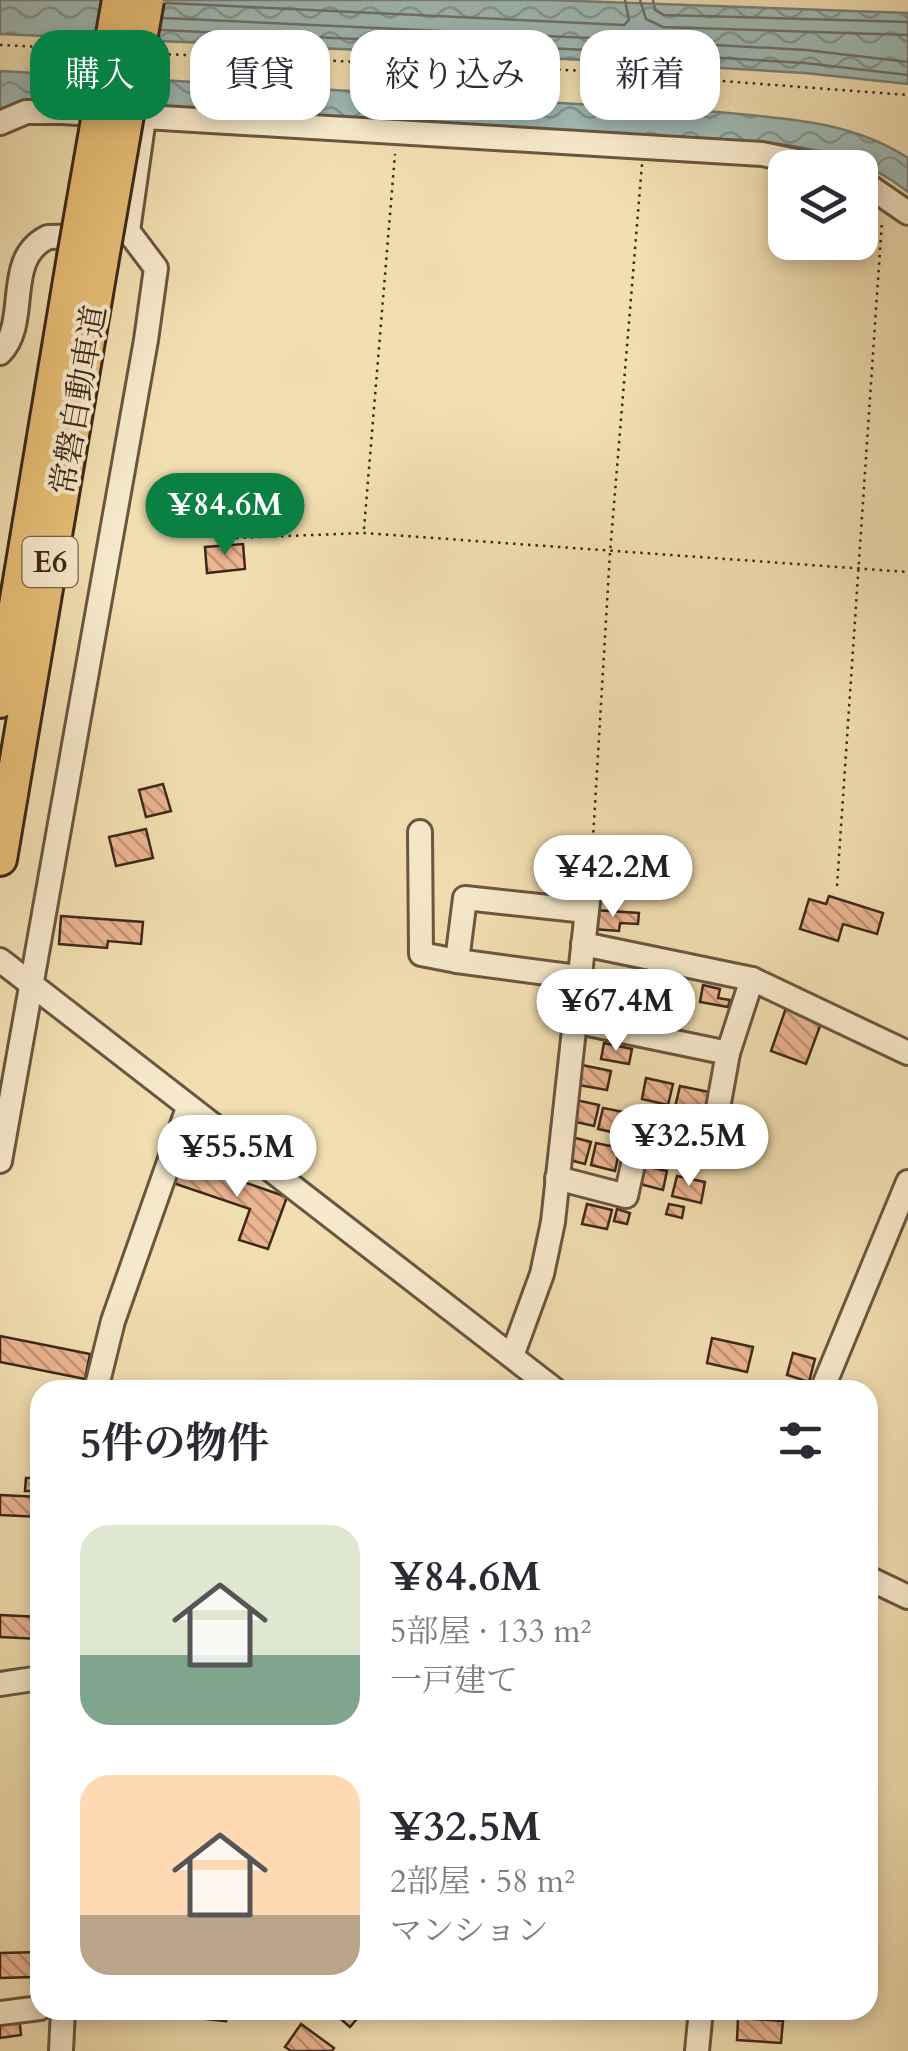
<!DOCTYPE html>
<html lang="ja">
<head>
<meta charset="utf-8">
<style>
	:root { --surface:#fff; --page:#f2f2f3; --text:#2b2b33; --muted:#7c7c81; --accent:#0b8043 }
	body { margin:0; font-family:Cardo,"Noto Serif JP",serif; background:var(--page); color:var(--text); height:100vh; display:flex; flex-direction:column; font-size:38px; white-space:nowrap }
	* { box-sizing:border-box; margin:0 }
	p { font-size:32px; color:var(--muted) }
	.icon { flex:none; width:55px; height:55px; fill:none; stroke:currentColor; stroke-width:2; stroke-linecap:round; stroke-linejoin:round }
	.map { position:relative; flex:1; overflow:hidden }
	.drawer { position:absolute; left:30px; top:1380px; width:848px; height:640px; display:flex; flex-direction:column; background:var(--surface); border-radius:30px; box-shadow:0 5px 15px #0003 }
	.drawer>* { flex:none }
	.banner { position:absolute; left:30px; top:30px; width:850px; height:90px; display:flex; gap:20px }
	.tools { position:absolute; left:768px; top:150px; display:grid; gap:20px }
	.tools a { display:grid; place-items:center; width:110px; height:110px; border-radius:20px; background:var(--surface); box-shadow:0 5px 15px #0003; font-size:50px }
	.price { position:absolute; translate:-50% -85px; padding:0 22px; border-radius:35px; background:#fff; color:#222; font-size:32px; line-height:65px; filter:drop-shadow(0 2px 5px #0008) }
	.price::after { content:''; position:absolute; left:50%; top:60px; width:30px; height:22px; margin-left:-15px; background:inherit; clip-path:polygon(0 0,100% 0,50% 100%) }
	.price.selected { background:var(--accent); color:#fff }
	ul { padding:0; list-style:none }
	li { display:flex; align-items:center; gap:30px; height:250px; padding:0 50px }
	li span { display:grid; place-items:center; flex:none; width:280px; height:200px; border-radius:30px; color:#555 }
	li>.icon { margin-inline-start:auto }
	span .icon { width:120px; height:120px; fill:#fffc; stroke-width:1 }
	li b { font-size:42px }
	h2 { display:flex; justify-content:space-between; align-items:center; height:120px; padding:0 50px; font-size:42px }
	.pill { padding:0 35px; border-radius:30px; background:var(--surface); box-shadow:0 5px 15px #0003; font-size:35px; line-height:90px }
	.pill.selected { background:var(--accent); color:#fff }
	.map>svg:first-child { display:block }
	.water { fill:url(#water-waves); stroke:#778078; stroke-width:2.5 }
	.lines { fill:none; stroke-linecap:round; stroke-linejoin:round }
	.shore { stroke:#6e7168; stroke-width:2.5 }
	.building { fill:url(#building-back-hatch); stroke:#3c281a; stroke-width:2.5 }
	.minor-casing { stroke:#6a5640; stroke-width:28 }
	.highway-casing { stroke:#3c281a; stroke-width:38 }
	.path { stroke:#3c281a; stroke-width:2.5; stroke-dasharray:2.5 5; stroke-linecap:butt }
	.minor { stroke:#f7eacc; stroke-width:22 }
	.highway { stroke:#e9c078; stroke-width:32 }
	.highway-bridge-casing { stroke:#3c281a; stroke-width:38; stroke-linecap:butt }
	.highway-bridge { stroke:#e9c078; stroke-width:32 }
	.labels { text-anchor:middle; stroke-width:8; stroke-linejoin:round; paint-order:stroke }
	.shield { fill:#f7eacc; stroke:#74624f; stroke-width:2.5 }
	.shield-label { font-size:30px; font-weight:bold; fill:#3c281a }
	.street-label { font-size:32px; fill:#3c281a; stroke:#f7eacc }
</style>
</head>
<body>
<div class="map">
<svg width="908" height="2051" viewBox="0 0 908 2051">
	<defs>
		<pattern id="water-waves" width="16" height="10" patternUnits="userSpaceOnUse" patternTransform="scale(2.5)"><rect width="16" height="10" fill="#9fbab6"/><path d="M0 5q4-4 8 0t8 0" fill="none" stroke="#839793"/></pattern>
		<pattern id="building-back-hatch" width="6" height="6" patternUnits="userSpaceOnUse" patternTransform="scale(2.5)"><rect width="6" height="6" fill="#ecb591"/><path d="M-1 5l2 2M0 0l6 6M5-1l2 2" fill="none" stroke="#c09376"/></pattern>
	</defs>
	<rect width="100%" height="100%" fill="#f2dfb1"/>
	<filter id="stains"><feTurbulence type="fractalNoise" baseFrequency=".002" numOctaves="4"/><feColorMatrix values="0 0 0 0 .2 0 0 0 0 .09 0 0 0 0 .02 0 0 0 .5 -.17"/></filter>
	<radialGradient id="worn" r=".72"><stop offset=".6" stop-color="#630" stop-opacity="0"/><stop offset="1" stop-color="#630" stop-opacity=".3"/></radialGradient>
	<g class="water">
		<path d="M 0,0 L 550,0 L 908,13 L 908,84 L 805,73 L 587,60 L 0,34 Z"/>
		<path d="M 0,71 L 718,112 C 785,119 850,120 908,158 L 908,192 C 867,159 822,149 771,143 L 28,100 L 0,109 Z"/>
	</g>
	<g class="lines">
		<g class="shore">
			<path d="M 640,0 L 646,19 L 663,27 L 908,35"/>
			<path d="M 653,0 L 655,10 L 664,15 L 908,22"/>
			<path d="M 166,3 L 624,25 L 629,20 L 625,0"/>
			<path d="M 163,18 L 589,38 L 806,50 L 908,62"/>
			<path d="M 161,30 L 588,50 L 805,63 L 908,75"/>
		</g>
	</g>
	<g class="building">
		<path d="M 243,544 L 245,569 L 207,573 L 205,547 Z"/>
		<path d="M 163,784 L 171,811 L 146,817 L 139,790 Z"/>
		<path d="M 146,829 L 153,858 L 116,866 L 109,837 Z"/>
		<path d="M 829,896 L 883,913 L 877,934 L 843,924 L 838,941 L 800,929 L 809,899 L 826,904 Z"/>
		<path d="M 594,910 L 639,913 L 638,924 L 620,923 L 619,931 L 593,929 Z"/>
		<path d="M 61,916 L 143,922 L 141,944 L 108,941 L 107,948 L 59,944 Z"/>
		<path d="M 644,967 L 668,971 L 665,989 L 641,985 Z"/>
		<path d="M 703,985 L 720,989 L 718,998 L 730,1000 L 728,1007 L 700,1002 Z"/>
		<path d="M 582,987 L 608,992 L 605,1009 L 579,1004 Z"/>
		<path d="M 787,1005 L 823,1018 L 806,1064 L 771,1051 Z"/>
		<path d="M 604,1043 L 632,1049 L 629,1064 L 601,1059 Z"/>
		<path d="M 577,1064 L 611,1071 L 607,1090 L 573,1084 Z"/>
		<path d="M 646,1078 L 673,1084 L 668,1105 L 642,1099 Z"/>
		<path d="M 680,1086 L 709,1092 L 704,1114 L 675,1107 Z"/>
		<path d="M 571,1099 L 599,1105 L 594,1126 L 567,1120 Z"/>
		<path d="M 603,1108 L 629,1113 L 625,1135 L 598,1129 Z"/>
		<path d="M 650,1131 L 675,1136 L 671,1154 L 646,1149 Z"/>
		<path d="M 568,1136 L 591,1142 L 585,1164 L 562,1158 Z"/>
		<path d="M 596,1143 L 620,1148 L 615,1171 L 591,1165 Z"/>
		<path d="M 180,1160 L 287,1197 L 268,1249 L 239,1240 L 250,1209 L 173,1183 Z"/>
		<path d="M 640,1165 L 667,1171 L 663,1190 L 636,1183 Z"/>
		<path d="M 677,1176 L 705,1182 L 701,1203 L 672,1196 Z"/>
		<path d="M 587,1204 L 612,1210 L 607,1229 L 582,1224 Z"/>
		<path d="M 669,1204 L 684,1207 L 682,1218 L 666,1214 Z"/>
		<path d="M 617,1209 L 630,1213 L 627,1224 L 614,1221 Z"/>
		<path d="M 0,1336 L 90,1354 L 85,1379 L 0,1362 Z"/>
		<path d="M 712,1338 L 753,1347 L 747,1372 L 707,1363 Z"/>
		<path d="M 793,1353 L 815,1359 L 809,1382 L 787,1375 Z"/>
		<path d="M 26,1478 L 40,1478 L 40,1491 L 25,1491 Z"/>
		<path d="M 0,1495 L 40,1497 L 40,1517 L 0,1515 Z"/>
		<path d="M 0,1615 L 40,1617 L 40,1639 L 0,1637 Z"/>
		<path d="M 40,1952 L 40,1972 L 34,1972 L 34,1977 L 0,1978 L 0,1953 Z"/>
		<path d="M 188,2010 L 227,2010 L 226,2021 L 188,2017 Z"/>
		<path d="M 330,2010 L 358,2010 L 362,2013 L 350,2027 Z"/>
		<path d="M 19,2015 L 21,2035 L 0,2038 L 0,2017 Z"/>
		<path d="M 738,2018 L 783,2021 L 781,2043 L 737,2040 Z"/>
		<path d="M 301,2024 L 334,2048 L 332,2051 L 291,2051 L 285,2047 Z"/>
	</g>
	<g class="lines">
		<g class="minor-casing">
			<g id="minor">
				<path d="M 0,123 L 26,112 L 62,112 L 762,154 L 831,168"/>
				<path d="M 860,180 L 908,213"/>
				<path d="M 0,353 C 31,322 2,259 48,237 L 92,236"/>
				<path d="M 420,832 L 421,954 L 457,961"/>
				<path d="M 583,944 L 752,979 L 908,1053"/>
				<path d="M 0,960 L 555,1390"/>
				<path d="M 577,977 L 457,961 L 465,898 L 586,911"/>
				<path d="M 574,1021 L 728,1053 L 752,979"/>
				<path d="M 0,1161 L 146,340 L 156,268 L 128,231 L 144,118"/>
				<path d="M 557,1178 L 626,1196 L 643,1120 L 713,1136 L 728,1053"/>
				<path d="M 512,1356 L 542,1274 L 553,1222 L 591,874"/>
				<path d="M 96,1390 L 113,1321 L 188,1108"/>
				<path d="M 822,1390 L 908,1182"/>
				<path d="M 868,1578 L 908,1597"/>
				<path d="M 0,1684 L 40,1678"/>
				<path d="M 0,2013 L 40,2008"/>
				<path d="M 61,2051 L 63,2010"/>
				<path d="M 697,2051 L 701,2010"/>
			</g>
		</g>
		<g class="highway-casing">
			<g id="highway">
				<path d="M 0,701 L 74,257"/>
				<path d="M 0,859 L 101,264"/>
			</g>
		</g>
		<g class="path">
			<path d="M 0,45 L 83,49"/>
			<path d="M 161,54 L 589,71 L 908,95"/>
			<path d="M 364,529 L 395,154"/>
			<path d="M 236,538 L 364,533 L 908,572"/>
			<path d="M 592,855 L 610,553 L 642,164"/>
			<path d="M 837,886 L 882,221"/>
		</g>
		<use href="#minor" class="minor"/>
		<use href="#highway" class="highway"/>
		<g class="highway-bridge-casing">
			<g id="highway-bridge">
				<path d="M 74,257 L 119,0"/>
				<path d="M 101,264 L 147,0"/>
			</g>
		</g>
		<use href="#highway-bridge" class="highway-bridge"/>
	</g>
	<g class="labels">
		<rect class="shield" x="22.5" y="537" width="55" height="50" rx="8"/>
		<g class="shield-label">
			<text x="50" y="572">E6</text>
		</g>
		<g class="street-label">
			<text transform="translate(78 400) rotate(-80)" y="11">常磐自動車道</text>
		</g>
	</g>
	<rect width="100%" height="100%" filter="url(#stains)"/>
	<rect width="100%" height="100%" fill="url(#worn)"/>
</svg>
<div class="tools">
<a><svg class="icon" aria-label="layers" viewBox="0 0 24 24"><path d="M12 4l9 5-9 5-9-5zM3 14l9 5 9-5"/></svg></a>
</div>
<b class="price selected" style="left:225px;top:558px">¥84.6M</b>
<b class="price" style="left:613px;top:920px">¥42.2M</b>
<b class="price" style="left:616px;top:1054px">¥67.4M</b>
<b class="price" style="left:689px;top:1189px">¥32.5M</b>
<b class="price" style="left:237px;top:1200px">¥55.5M</b>
<div class="banner">
<a class="pill selected">購入</a>
<a class="pill">賃貸</a>
<a class="pill">絞り込み</a>
<a class="pill">新着</a>
</div>
<section class="drawer">
<h2>5件の物件<svg class="icon" aria-label="filters" viewBox="0 0 24 24"><path d="M4 7h16M4 17h16"/><circle cx="9" cy="7" r="2"/><circle cx="15" cy="17" r="2"/></svg></h2>
<ul>
<li><span style="background:linear-gradient(#dfe7d0 65%,#7fa58c 0)"><svg class="icon" aria-label="home" viewBox="0 0 24 24"><path d="M3 11l9-7 9 7M6 9v11h12V9"/></svg></span><div><b>¥84.6M</b><p>5部屋 · 133 m²</p><p>一戸建て</p></div></li>
<li><span style="background:linear-gradient(#ffd9b3 70%,#b9a48a 0)"><svg class="icon" aria-label="home" viewBox="0 0 24 24"><path d="M3 11l9-7 9 7M6 9v11h12V9"/></svg></span><div><b>¥32.5M</b><p>2部屋 · 58 m²</p><p>マンション</p></div></li>
</ul>
</section>
</div>
</body>
</html>
